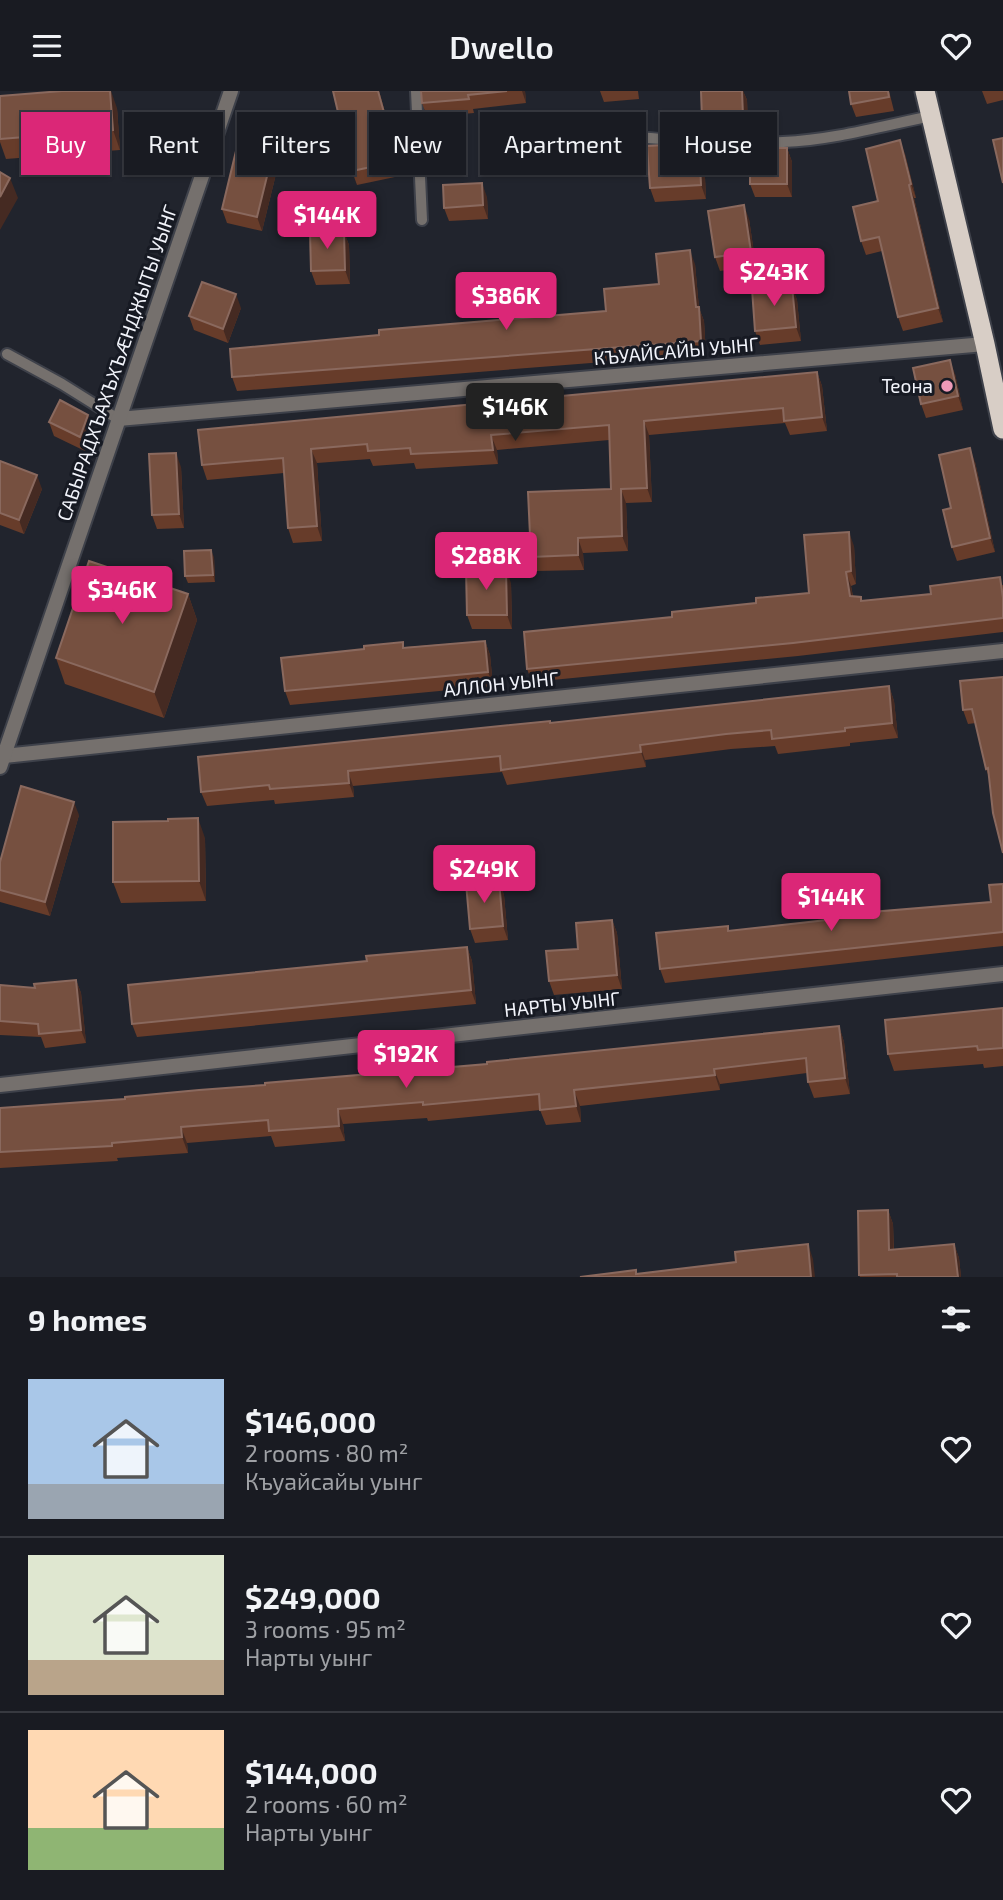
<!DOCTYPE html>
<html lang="en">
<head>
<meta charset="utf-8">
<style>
	:root { --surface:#191b22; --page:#26282f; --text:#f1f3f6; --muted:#9fa1a5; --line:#373940; --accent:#db2777 }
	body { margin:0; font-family:"Exo 2",sans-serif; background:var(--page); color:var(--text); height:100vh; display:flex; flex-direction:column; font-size:26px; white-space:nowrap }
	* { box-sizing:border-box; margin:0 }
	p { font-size:23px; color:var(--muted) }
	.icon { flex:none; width:38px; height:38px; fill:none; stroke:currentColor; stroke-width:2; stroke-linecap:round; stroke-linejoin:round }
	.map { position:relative; height:1186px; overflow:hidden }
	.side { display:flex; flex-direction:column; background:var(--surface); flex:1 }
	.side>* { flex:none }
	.hud { position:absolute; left:21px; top:21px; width:962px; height:63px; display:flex; gap:14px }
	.price { position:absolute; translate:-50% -60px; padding:0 16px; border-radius:7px; background:var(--accent); color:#fff; font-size:23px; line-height:46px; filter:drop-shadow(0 2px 4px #0008) }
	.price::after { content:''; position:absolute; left:50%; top:42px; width:21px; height:16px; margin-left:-10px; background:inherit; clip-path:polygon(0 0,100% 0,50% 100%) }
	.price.current { background:#222; color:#fff }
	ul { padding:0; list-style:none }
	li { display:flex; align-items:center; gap:21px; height:175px; padding:0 28px }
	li+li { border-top:2px solid var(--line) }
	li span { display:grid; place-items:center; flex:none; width:196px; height:140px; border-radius:0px; color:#555 }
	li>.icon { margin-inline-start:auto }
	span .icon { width:84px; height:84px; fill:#fffc; stroke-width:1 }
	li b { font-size:30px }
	h2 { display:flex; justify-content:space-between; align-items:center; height:84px; padding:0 28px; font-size:30px }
	.pill { padding:0 24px; border-radius:0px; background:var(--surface); box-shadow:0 2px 5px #0004,0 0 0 2px var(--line); font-size:24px; line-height:63px }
	.pill.current { background:var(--accent); color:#fff }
	header { display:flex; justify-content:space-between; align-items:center; height:91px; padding:0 28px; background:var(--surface); font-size:32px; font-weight:600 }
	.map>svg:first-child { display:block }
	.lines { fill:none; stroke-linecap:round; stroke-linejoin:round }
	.service-casing { stroke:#3e414a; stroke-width:14 }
	.minor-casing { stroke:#3e414a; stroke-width:18 }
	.trunk-casing { stroke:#3e414a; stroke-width:23 }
	.service { stroke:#75706d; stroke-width:10 }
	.minor { stroke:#75706d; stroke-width:14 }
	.trunk { stroke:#d8cec6; stroke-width:19 }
	.wall { fill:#673c2a }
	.shaded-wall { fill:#452a22 }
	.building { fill:#765040; stroke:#8a695e; stroke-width:2 }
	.poi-dot { fill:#ef9ab8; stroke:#171a23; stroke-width:2.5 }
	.labels { text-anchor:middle; stroke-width:6; stroke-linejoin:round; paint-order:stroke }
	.street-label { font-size:19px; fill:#f2f4fb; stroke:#171a23 }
	.poi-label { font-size:19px; fill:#f2f4fb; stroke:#171a23; text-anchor:end }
</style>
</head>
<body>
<header><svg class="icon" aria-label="menu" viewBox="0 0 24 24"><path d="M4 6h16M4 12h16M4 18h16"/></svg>Dwello<svg class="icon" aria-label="heart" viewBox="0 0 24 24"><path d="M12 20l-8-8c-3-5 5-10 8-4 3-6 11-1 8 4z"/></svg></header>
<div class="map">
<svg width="1003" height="1186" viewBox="0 0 1003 1186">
	<rect width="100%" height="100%" fill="#21242d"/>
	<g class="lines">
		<g class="service-casing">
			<g id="service">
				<path d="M 416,0 L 422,129"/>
				<path d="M 621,45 C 675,49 729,54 783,51 C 833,49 882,35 931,25"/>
				<path d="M 7,263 L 62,293 L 118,328"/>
			</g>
		</g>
		<g class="minor-casing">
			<g id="minor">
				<path d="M 118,328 L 985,253"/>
				<path d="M 4,665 L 1003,560"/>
				<path d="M 0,676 L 231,0"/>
				<path d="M 0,994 L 1003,883"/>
			</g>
		</g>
		<g class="trunk-casing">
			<path id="trunk" d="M 925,0 L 985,253 L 1003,338"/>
		</g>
		<use href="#service" class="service"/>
		<use href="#minor" class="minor"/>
		<use href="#trunk" class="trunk"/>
	</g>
	<g class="wall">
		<path d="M 333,0 L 379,0 L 390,39 L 386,40 L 395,86 L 357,94 L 352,80 Z"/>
		<path d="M 421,0 L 525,0 L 526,12 L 473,18 L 474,22 L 427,26 L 422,12 Z"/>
		<path d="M 600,0 L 638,0 L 639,8 L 604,11 Z"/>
		<path d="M 701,0 L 743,0 L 747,9 L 748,39 L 707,41 L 702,28 Z"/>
		<path d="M 849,0 L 889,0 L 894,20 L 856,26 L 851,13 Z"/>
		<path d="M 982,0 L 1003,0 L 1003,9 L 987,13 Z"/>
		<path d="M 0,5 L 117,17 L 120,59 L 6,68 L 0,51 Z"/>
		<path d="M 787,57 L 792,71 L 792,106 L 755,106 L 750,93 Z"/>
		<path d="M 905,63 L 916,107 L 914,107 L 943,231 L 903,240 L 898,226 L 882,160 L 866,164 L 861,150 L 878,110 Z"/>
		<path d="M 704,66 L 706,108 L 655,111 L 650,97 Z"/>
		<path d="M 271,69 L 276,83 L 262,140 L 227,132 L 222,118 Z"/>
		<path d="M 487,106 L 488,128 L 449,130 L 444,117 Z"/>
		<path d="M 749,128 L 756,175 L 720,180 L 715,166 Z"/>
		<path d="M 344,141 L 349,154 L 350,193 L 316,194 L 311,180 Z"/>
		<path d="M 695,173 L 699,217 L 704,230 L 706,263 L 237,300 L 232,286 L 606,220 L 659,193 Z"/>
		<path d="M 792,195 L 797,209 L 801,250 L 760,254 L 755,240 Z"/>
		<path d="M 241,217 L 228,252 L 194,239 L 189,225 Z"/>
		<path d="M 817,281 L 822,295 L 827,340 L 790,344 L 785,332 L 649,344 L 652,411 L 626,412 L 628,460 L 583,462 L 584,479 L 536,480 L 531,466 L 611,398 L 609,349 L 497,359 L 498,373 L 416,378 L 414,372 L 373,375 L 370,368 L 317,372 L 322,450 L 293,452 L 288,437 L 284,382 L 207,389 L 202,374 Z"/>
		<path d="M 955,283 L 963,319 L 926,327 L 921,313 Z"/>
		<path d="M 49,331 L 93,337 L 85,360 L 54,345 Z"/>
		<path d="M 0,370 L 42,398 L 24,443 L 0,434 Z"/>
		<path d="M 975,371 L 995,461 L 957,470 L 952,456 L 951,417 Z"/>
		<path d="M 181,376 L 184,437 L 157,438 L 152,424 Z"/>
		<path d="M 854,455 L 856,493 L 851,495 L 853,505 L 862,510 L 931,503 L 1003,494 L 1003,541 L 798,565 L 532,591 L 527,578 L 672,526 L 756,512 L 809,502 Z"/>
		<path d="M 214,466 L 215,491 L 188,492 L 185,485 Z"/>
		<path d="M 511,492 L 512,538 L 472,538 L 467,524 Z"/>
		<path d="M 188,503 L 197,529 L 164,627 L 65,593 L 56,567 Z"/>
		<path d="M 485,550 L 490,564 L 493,595 L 290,614 L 285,600 L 405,556 Z"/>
		<path d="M 1003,586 L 989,686 L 986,678 L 976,632 L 968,633 L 963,619 Z"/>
		<path d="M 889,595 L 894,610 L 898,647 L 850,652 L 850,655 L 778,663 L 775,655 L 731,658 L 645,669 L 646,676 L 507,694 L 502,681 L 353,695 L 354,706 L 275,713 L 274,709 L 207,715 L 201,701 L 550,632 Z"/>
		<path d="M 79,724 L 50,825 L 0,811 L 0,771 Z"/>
		<path d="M 205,747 L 206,810 L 121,812 L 113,791 Z"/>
		<path d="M 499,790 L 504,804 L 508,849 L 475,852 L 470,838 Z"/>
		<path d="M 1003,793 L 1003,855 L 665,892 L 660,878 L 728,835 L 729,840 L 991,811 Z"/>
		<path d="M 612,829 L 617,842 L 622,898 L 554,904 L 549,890 L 578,858 Z"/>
		<path d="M 467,856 L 472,870 L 476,913 L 137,946 L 132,933 L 367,870 Z"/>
		<path d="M 76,889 L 81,902 L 86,952 L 45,957 L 41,946 L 0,944 L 0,894 L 35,897 Z"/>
		<path d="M 1003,917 L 1003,975 L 984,977 L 983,973 L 894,980 L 888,963 Z"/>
		<path d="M 839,935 L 844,951 L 850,1003 L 814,1007 L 808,991 L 807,982 L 720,993 L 720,999 L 580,1015 L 581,1031 L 546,1034 L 540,1019 L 428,1030 L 427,1027 L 343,1033 L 345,1050 L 275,1056 L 271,1045 L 187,1052 L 188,1062 L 117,1067 L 118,1070 L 0,1077 L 0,1017 L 125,1008 L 487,973 Z"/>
		<path d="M 888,1119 L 893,1133 L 894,1159 L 954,1153 L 959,1167 L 961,1186 L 860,1186 L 859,1184 Z"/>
	</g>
	<g class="shaded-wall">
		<path d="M 110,0 L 111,0 L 117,17 L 120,59 L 113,39 Z"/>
		<path d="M 378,0 L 379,0 L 390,39 L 385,25 Z"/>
		<path d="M 522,0 L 525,0 L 526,12 Z"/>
		<path d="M 742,0 L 743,0 L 747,9 L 748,39 L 743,25 Z"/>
		<path d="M 381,26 L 386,40 L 395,86 L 390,72 Z"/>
		<path d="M 900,49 L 905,63 L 916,107 L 911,93 Z"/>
		<path d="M 699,52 L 704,66 L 706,108 L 701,94 Z"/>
		<path d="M 787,57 L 792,71 L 792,106 L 787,93 Z"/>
		<path d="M 271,69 L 276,83 L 262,140 L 257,126 Z"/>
		<path d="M 10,87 L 18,107 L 0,139 L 0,106 Z"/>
		<path d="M 482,92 L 487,106 L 488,128 L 483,114 Z"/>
		<path d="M 909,94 L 914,107 L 943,231 L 938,217 Z"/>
		<path d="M 744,114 L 749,128 L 756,175 L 751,161 Z"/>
		<path d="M 344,141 L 349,154 L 350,193 L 345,179 Z"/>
		<path d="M 690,159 L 695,173 L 699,217 L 704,230 L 706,263 L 701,250 L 696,216 Z"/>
		<path d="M 792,195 L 797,209 L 801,250 L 796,236 Z"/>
		<path d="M 236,203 L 241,217 L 228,252 L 223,238 Z"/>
		<path d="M 950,269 L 955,283 L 963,319 L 958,305 Z"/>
		<path d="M 817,281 L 822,295 L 827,340 L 822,326 Z"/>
		<path d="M 88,324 L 93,337 L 85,360 L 80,346 Z"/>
		<path d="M 644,330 L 649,344 L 652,411 L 647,397 Z"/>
		<path d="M 491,344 L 497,359 L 498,373 L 493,359 Z"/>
		<path d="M 970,357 L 975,371 L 995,461 L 990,447 Z"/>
		<path d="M 311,358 L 317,372 L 322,450 L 317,435 Z"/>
		<path d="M 176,362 L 181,376 L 184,437 L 179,423 Z"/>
		<path d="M 37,384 L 42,398 L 24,443 L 19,429 Z"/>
		<path d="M 621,398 L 626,412 L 628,460 L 622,445 Z"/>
		<path d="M 849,441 L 854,455 L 856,493 L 851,480 Z"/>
		<path d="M 578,447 L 583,462 L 584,479 L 578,464 Z"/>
		<path d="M 211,459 L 214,466 L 215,491 L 213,484 Z"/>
		<path d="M 506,478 L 511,492 L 512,538 L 507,524 Z"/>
		<path d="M 846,481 L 851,495 L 855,519 L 850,505 Z"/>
		<path d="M 188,503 L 197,529 L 164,627 L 154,601 Z"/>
		<path d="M 485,550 L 490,564 L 493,595 L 488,581 Z"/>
		<path d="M 889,595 L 894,610 L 898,647 L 892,632 Z"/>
		<path d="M 640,654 L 645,669 L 646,676 L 641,661 Z"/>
		<path d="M 348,680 L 353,695 L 354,706 L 349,692 Z"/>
		<path d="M 74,711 L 79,724 L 50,825 L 45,811 Z"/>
		<path d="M 198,727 L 205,747 L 206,810 L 199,790 Z"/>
		<path d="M 499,790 L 504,804 L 508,849 L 503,835 Z"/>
		<path d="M 612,829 L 617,842 L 622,898 L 617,884 Z"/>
		<path d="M 467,856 L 472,870 L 476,913 L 471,899 Z"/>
		<path d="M 76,889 L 81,902 L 86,952 L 81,939 Z"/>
		<path d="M 839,935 L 844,951 L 850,1003 L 845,987 Z"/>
		<path d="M 714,978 L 720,993 L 720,999 L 715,984 Z"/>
		<path d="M 574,999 L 580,1015 L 581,1031 L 576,1015 Z"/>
		<path d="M 338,1018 L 343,1033 L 345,1050 L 339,1035 Z"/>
		<path d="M 181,1036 L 187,1052 L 188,1062 L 182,1046 Z"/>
		<path d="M 888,1119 L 893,1133 L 894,1173 L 889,1159 Z"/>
		<path d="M 808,1153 L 813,1168 L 815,1186 L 811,1186 Z"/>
		<path d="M 954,1153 L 959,1167 L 961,1186 L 958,1186 Z"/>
	</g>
	<g class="building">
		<path d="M 62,0 L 110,0 L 113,39 L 0,48 L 0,5 Z"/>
		<path d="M 333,0 L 378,0 L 385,25 L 381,26 L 390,72 L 352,80 Z"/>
		<path d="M 421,0 L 507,0 L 468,4 L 469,8 L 422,12 Z"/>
		<path d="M 701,0 L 742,0 L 743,25 L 702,28 Z"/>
		<path d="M 849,0 L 888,0 L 889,6 L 851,13 Z"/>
		<path d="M 1003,47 L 1003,92 L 993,49 Z"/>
		<path d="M 900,49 L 911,93 L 909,94 L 938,217 L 898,226 L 879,146 L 861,150 L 853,116 L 878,110 L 866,58 Z"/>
		<path d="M 699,52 L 701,94 L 650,97 L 647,55 Z"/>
		<rect x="750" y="57" width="37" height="36"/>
		<path d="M 236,60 L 271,69 L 257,126 L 222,118 Z"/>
		<path d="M 0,81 L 10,87 L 0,106 Z"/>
		<path d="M 482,92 L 483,114 L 444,117 L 443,94 Z"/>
		<path d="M 744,114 L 751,161 L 715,166 L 708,120 Z"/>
		<path d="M 310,141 L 344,141 L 345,179 L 311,180 Z"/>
		<path d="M 690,159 L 696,216 L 699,216 L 701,250 L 232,286 L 230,258 L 379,244 L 379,239 L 606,220 L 604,198 L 659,193 L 656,163 Z"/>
		<path d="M 202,191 L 236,203 L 223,238 L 189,225 Z"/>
		<path d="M 792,195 L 796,236 L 755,240 L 752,198 Z"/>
		<path d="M 950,269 L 958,305 L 921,313 L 913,277 Z"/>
		<path d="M 817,281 L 822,326 L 784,330 L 783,317 L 644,330 L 647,397 L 621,398 L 622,445 L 578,447 L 578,464 L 531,466 L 528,401 L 611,398 L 609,334 L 491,344 L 493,359 L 411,363 L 410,357 L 368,360 L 367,353 L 311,358 L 317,435 L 288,437 L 283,367 L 202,374 L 198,339 Z"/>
		<path d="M 60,309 L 88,324 L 80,346 L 49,331 Z"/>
		<path d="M 970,357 L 990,447 L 952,456 L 943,419 L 951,417 L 939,364 Z"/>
		<path d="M 176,362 L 179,423 L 152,424 L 149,363 Z"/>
		<path d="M 0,370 L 37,384 L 19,429 L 0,422 Z"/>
		<path d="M 849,441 L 851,480 L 846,481 L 850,505 L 861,506 L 861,510 L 931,503 L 930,495 L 1000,486 L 1003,507 L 1003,527 L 793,552 L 527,578 L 524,541 L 672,526 L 672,521 L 756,512 L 756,507 L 809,502 L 804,444 Z"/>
		<path d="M 211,459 L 213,484 L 185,485 L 184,460 Z"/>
		<path d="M 89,470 L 188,503 L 154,601 L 56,567 Z"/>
		<path d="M 466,478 L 506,478 L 507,524 L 467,524 Z"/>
		<path d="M 485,550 L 488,581 L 285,600 L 281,567 L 364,558 L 364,555 L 403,551 L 403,557 Z"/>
		<path d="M 1003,586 L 1003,762 L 993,722 L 988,677 L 986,678 L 972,618 L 963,619 L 960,590 Z"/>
		<path d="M 889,595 L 892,632 L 845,637 L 845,640 L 772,648 L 771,639 L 726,643 L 640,654 L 641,661 L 501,679 L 500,665 L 348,680 L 349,692 L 270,698 L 269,694 L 201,701 L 198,666 L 550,630 L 550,632 Z"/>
		<path d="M 21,695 L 74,711 L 45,811 L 0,799 L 0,771 Z"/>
		<path d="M 198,727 L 199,790 L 113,791 L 113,731 L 168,730 L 168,728 Z"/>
		<path d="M 499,790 L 503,835 L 470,838 L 466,792 Z"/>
		<path d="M 1003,793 L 1003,841 L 660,878 L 656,842 L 728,835 L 728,840 L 835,828 L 835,824 L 991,811 L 989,794 Z"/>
		<path d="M 612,829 L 617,884 L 549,890 L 546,860 L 578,858 L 576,832 Z"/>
		<path d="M 467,856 L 471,899 L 132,933 L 128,894 L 367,870 L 366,865 Z"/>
		<path d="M 76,889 L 81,939 L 39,943 L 38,933 L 0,930 L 0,894 L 35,897 L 34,893 Z"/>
		<path d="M 1003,917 L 1003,957 L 978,959 L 977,955 L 888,963 L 885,929 Z"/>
		<path d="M 839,935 L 845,987 L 808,991 L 806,967 L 714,978 L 715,984 L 574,999 L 576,1015 L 540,1019 L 539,1003 L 423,1014 L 423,1011 L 338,1018 L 339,1035 L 269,1040 L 268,1029 L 181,1036 L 182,1046 L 112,1052 L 112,1055 L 0,1061 L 0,1017 L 125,1008 L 125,1006 L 199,999 L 265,994 L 265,992 L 487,973 L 487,971 Z"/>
		<path d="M 888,1119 L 889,1159 L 954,1153 L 958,1186 L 897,1186 L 897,1183 L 859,1184 L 858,1120 Z"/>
		<path d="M 808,1153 L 811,1186 L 580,1186 L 636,1179 L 636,1183 L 736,1171 L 735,1161 Z"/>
	</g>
	<circle class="poi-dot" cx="947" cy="295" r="7"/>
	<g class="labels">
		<g class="street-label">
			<text transform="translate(676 260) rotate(-5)" y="7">КЪУАЙСАЙЫ УЫНГ</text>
			<text transform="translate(117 272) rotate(-71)" y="7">САБЫРАДХЪАХЪХЪÆНДЖЫТЫ УЫНГ</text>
			<text transform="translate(501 593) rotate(-6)" y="7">АЛЛОН УЫНГ</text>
			<text transform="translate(562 913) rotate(-6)" y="7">НАРТЫ УЫНГ</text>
		</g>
		<g class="poi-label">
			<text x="933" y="302">Теона</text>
		</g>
	</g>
</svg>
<b class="price" style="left:327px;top:160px">$144K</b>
<b class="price" style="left:774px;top:217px">$243K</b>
<b class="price" style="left:506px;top:241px">$386K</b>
<b class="price current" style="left:515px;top:352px">$146K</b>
<b class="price" style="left:486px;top:501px">$288K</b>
<b class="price" style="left:122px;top:535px">$346K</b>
<b class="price" style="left:484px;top:814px">$249K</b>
<b class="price" style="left:831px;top:842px">$144K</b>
<b class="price" style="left:406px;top:999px">$192K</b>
<div class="hud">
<a class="pill current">Buy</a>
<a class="pill">Rent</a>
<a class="pill">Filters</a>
<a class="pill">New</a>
<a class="pill">Apartment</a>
<a class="pill">House</a>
</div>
</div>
<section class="side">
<h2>9 homes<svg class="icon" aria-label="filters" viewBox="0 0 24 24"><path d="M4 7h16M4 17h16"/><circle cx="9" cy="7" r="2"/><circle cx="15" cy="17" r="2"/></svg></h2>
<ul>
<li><span style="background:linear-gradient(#a9c7e8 75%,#9aa5b1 0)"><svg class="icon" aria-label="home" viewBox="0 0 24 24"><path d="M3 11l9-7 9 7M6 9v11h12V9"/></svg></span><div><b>$146,000</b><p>2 rooms · 80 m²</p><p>Къуайсайы уынг</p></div><svg class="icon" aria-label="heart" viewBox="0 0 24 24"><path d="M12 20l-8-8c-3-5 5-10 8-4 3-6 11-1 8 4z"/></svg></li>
<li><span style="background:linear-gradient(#dfe7d0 75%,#b9a48a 0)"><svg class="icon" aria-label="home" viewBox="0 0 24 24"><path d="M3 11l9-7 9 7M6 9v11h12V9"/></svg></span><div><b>$249,000</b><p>3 rooms · 95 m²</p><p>Нарты уынг</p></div><svg class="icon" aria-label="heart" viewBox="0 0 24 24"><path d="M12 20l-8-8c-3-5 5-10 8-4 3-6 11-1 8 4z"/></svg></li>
<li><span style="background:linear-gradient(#ffd9b3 70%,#8fb573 0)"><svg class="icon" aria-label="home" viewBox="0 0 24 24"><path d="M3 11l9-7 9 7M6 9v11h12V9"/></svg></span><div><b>$144,000</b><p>2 rooms · 60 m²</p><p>Нарты уынг</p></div><svg class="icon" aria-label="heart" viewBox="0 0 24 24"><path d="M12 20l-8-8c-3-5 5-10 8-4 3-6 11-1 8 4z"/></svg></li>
</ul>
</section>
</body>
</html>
